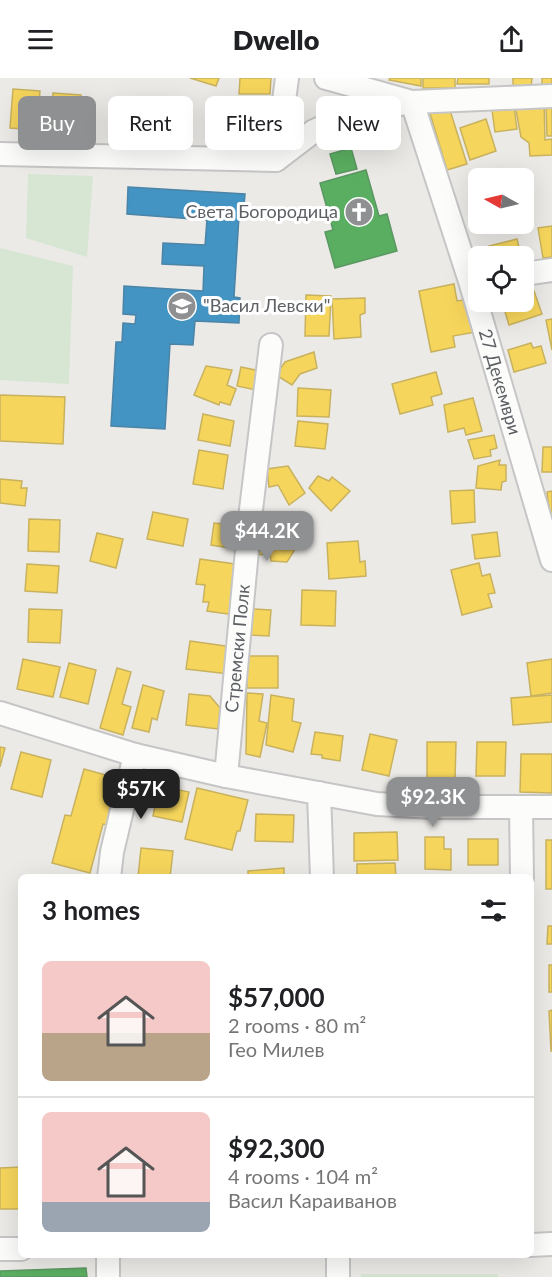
<!DOCTYPE html>
<html lang="en">
<head>
<meta charset="utf-8">
<style>
	:root { --surface:#fff; --page:#f2f2f2; --text:#202124; --muted:#757577; --line:#e0e0e0; --accent:#8f9092 }
	body { margin:0; font-family:Lato,sans-serif; background:var(--page); color:var(--text); height:100vh; display:flex; flex-direction:column; font-size:22px; white-space:nowrap }
	* { box-sizing:border-box; margin:0 }
	p { font-size:20px; color:var(--muted) }
	.icon { flex:none; width:33px; height:33px; fill:none; stroke:currentColor; stroke-width:2; stroke-linecap:round; stroke-linejoin:round }
	.map { position:relative; flex:1; overflow:hidden }
	.side { position:absolute; left:18px; top:796px; width:516px; height:384px; display:flex; flex-direction:column; background:var(--surface); border-radius:9px; box-shadow:0 6px 24px #0002 }
	.side>* { flex:none }
	.hud { position:absolute; left:18px; top:18px; width:516px; height:54px; display:flex; gap:12px }
	.needle { width:39px; rotate:278deg }
	.fabs { position:absolute; left:468px; top:90px; display:grid; gap:12px }
	.fabs a { display:grid; place-items:center; width:66px; height:66px; border-radius:9px; background:var(--surface); box-shadow:0 6px 24px #0002; font-size:30px }
	.price { position:absolute; translate:-50% -51px; padding:0 14px; border-radius:12px; background:var(--accent); color:#fff; font-size:20px; line-height:39px; filter:drop-shadow(0 2px 3px #0008) }
	.price::after { content:''; position:absolute; left:50%; top:36px; width:18px; height:14px; margin-left:-9px; background:inherit; clip-path:polygon(0 0,100% 0,50% 100%) }
	.price.current { background:#222; color:#fff }
	ul { padding:0; list-style:none }
	li { display:flex; align-items:center; gap:18px; height:150px; padding:0 24px }
	li+li { border-top:2px solid var(--line) }
	li span { display:grid; place-items:center; flex:none; width:168px; height:120px; border-radius:9px; color:#555 }
	li>.icon { margin-inline-start:auto }
	span .icon { width:72px; height:72px; fill:#fffc; stroke-width:1 }
	li b { font-size:26px }
	h2 { display:flex; justify-content:space-between; align-items:center; height:72px; padding:0 24px; font-size:26px }
	.chip { padding:0 21px; border-radius:9px; background:var(--surface); box-shadow:0 6px 24px #0002; font-size:21px; line-height:54px }
	.chip.current { background:var(--accent); color:#fff }
	header { display:flex; justify-content:space-between; align-items:center; height:78px; padding:0 24px; background:var(--surface); font-size:27px; font-weight:800 }
	.map>svg:first-child { display:block }
	.grass { fill:url(#grass-tufts) }
	.park { fill:#d6e6d3 }
	.homes { fill:#f6d55c; stroke:#c8b25e; stroke-width:1.5 }
	.schools { fill:#4393c3; stroke:#4b84a6; stroke-width:1.5 }
	.public { fill:#5aae61; stroke:#5b9762; stroke-width:1.5 }
	.lines { fill:none; stroke-linecap:round; stroke-linejoin:round }
	.minor-casing { stroke:#c6c6c7; stroke-width:26 }
	.minor { stroke:#fcfcfb; stroke-width:22 }
	.labels { text-anchor:middle; stroke-width:6; stroke-linejoin:round; paint-order:stroke }
	.poi-label { font-size:18px; fill:#5d6064; stroke:#fff; text-anchor:end }
	.street-label { font-size:18px; fill:#5d6064; stroke:#fff }
</style>
</head>
<body>
<header><svg class="icon" aria-label="menu" viewBox="0 0 24 24"><path d="M4 6h16M4 12h16M4 18h16"/></svg>Dwello<svg class="icon" aria-label="share" viewBox="0 0 24 24"><path d="M12 15V3M7 8l5-5 5 5M5 13v7h14v-7"/></svg></header>
<div class="map">
<svg width="552" height="1199" viewBox="0 0 552 1199">
	<defs>
		<pattern id="grass-tufts" width="24" height="20" patternUnits="userSpaceOnUse" patternTransform="scale(1.5)"><rect width="24" height="20" fill="#d6e6d3"/><path d="M3 7l-1-3M5 7V3M7 7l1-3M15 17l-1-3M17 17v-4M19 17l1-3" fill="none" stroke="#b1beaf"/></pattern>
	</defs>
	<rect width="100%" height="100%" fill="#eceae7"/>
	<rect class="grass" x="361" y="1196" width="137" height="3"/>
	<g class="park">
		<path d="M 28,96 L 93,98 L 87,179 L 26,160 Z"/>
		<path d="M 0,170 L 73,188 L 69,306 L 0,302 Z"/>
	</g>
	<g class="homes">
		<path d="M 190,0 L 219,0 L 216,8 Z"/>
		<path d="M 240,0 L 271,0 L 270,16 L 239,16 Z"/>
		<path d="M 390,0 L 421,0 L 421,8 L 389,2 Z"/>
		<rect x="423" y="0" width="32" height="10"/>
		<path d="M 458,0 L 489,0 L 489,6 L 457,6 Z"/>
		<path d="M 513,0 L 532,0 L 531,9 L 513,9 Z"/>
		<path d="M 542,0 L 552,0 L 552,9 L 542,8 Z"/>
		<path d="M 13,11 L 40,13 L 37,52 L 10,50 Z"/>
		<path d="M 53,15 L 81,17 L 78,53 L 51,51 Z"/>
		<path d="M 544,23 L 545,62 L 552,61 L 552,77 L 530,78 L 529,65 L 521,59 L 515,27 Z"/>
		<path d="M 448,26 L 467,86 L 447,92 L 429,32 Z"/>
		<path d="M 546,28 L 552,28 L 552,58 L 547,58 Z"/>
		<path d="M 514,29 L 517,51 L 495,54 L 492,32 Z"/>
		<path d="M 133,30 L 164,31 L 163,54 L 132,53 Z"/>
		<path d="M 486,41 L 496,73 L 470,82 L 460,50 Z"/>
		<path d="M 210,56 L 242,58 L 241,75 L 209,73 Z"/>
		<path d="M 244,58 L 271,59 L 269,76 L 244,75 Z"/>
		<path d="M 491,146 L 507,146 L 494,152 Z"/>
		<path d="M 552,148 L 552,179 L 543,180 L 538,150 Z"/>
		<path d="M 517,161 L 521,178 L 491,178 L 489,168 Z"/>
		<path d="M 454,206 L 457,223 L 469,221 L 476,254 L 453,258 L 455,269 L 431,274 L 419,213 Z"/>
		<path d="M 534,213 L 542,236 L 509,247 L 502,224 L 524,224 L 524,217 Z"/>
		<path d="M 306,217 L 331,218 L 329,258 L 305,258 Z"/>
		<path d="M 365,220 L 365,235 L 360,237 L 361,259 L 334,261 L 332,221 Z"/>
		<path d="M 552,241 L 552,272 L 546,242 Z"/>
		<path d="M 531,265 L 533,270 L 541,268 L 546,285 L 514,294 L 508,272 Z"/>
		<path d="M 314,274 L 317,290 L 300,296 L 292,307 L 276,297 L 285,284 Z"/>
		<path d="M 206,288 L 232,292 L 227,307 L 236,311 L 230,327 L 220,324 L 219,327 L 194,317 Z"/>
		<path d="M 241,289 L 265,294 L 261,313 L 237,308 Z"/>
		<path d="M 436,294 L 442,316 L 431,319 L 433,327 L 400,336 L 392,306 Z"/>
		<path d="M 298,310 L 331,312 L 329,339 L 297,338 Z"/>
		<path d="M 0,317 L 65,319 L 63,366 L 0,363 Z"/>
		<path d="M 473,320 L 482,353 L 466,357 L 464,350 L 448,354 L 444,327 Z"/>
		<path d="M 203,336 L 234,343 L 230,368 L 198,362 Z"/>
		<path d="M 298,343 L 328,346 L 325,371 L 295,368 Z"/>
		<path d="M 494,357 L 497,370 L 490,372 L 491,378 L 474,381 L 468,362 Z"/>
		<path d="M 543,369 L 552,369 L 552,394 L 542,394 Z"/>
		<path d="M 199,372 L 228,377 L 223,411 L 193,406 Z"/>
		<path d="M 500,382 L 499,387 L 506,387 L 506,403 L 502,404 L 501,412 L 476,410 L 478,388 Z"/>
		<path d="M 288,388 L 305,415 L 289,427 L 278,407 L 269,409 L 267,391 Z"/>
		<path d="M 318,398 L 329,403 L 332,399 L 350,413 L 331,433 L 309,410 Z"/>
		<path d="M 0,401 L 22,403 L 21,410 L 27,410 L 25,428 L 0,425 Z"/>
		<path d="M 474,412 L 475,444 L 452,446 L 450,413 Z"/>
		<path d="M 552,413 L 552,438 L 550,438 L 547,414 Z"/>
		<path d="M 153,434 L 188,441 L 183,468 L 147,461 Z"/>
		<path d="M 29,441 L 60,442 L 59,474 L 28,473 Z"/>
		<path d="M 214,445 L 246,449 L 243,472 L 211,467 Z"/>
		<path d="M 290,449 L 295,460 L 294,473 L 287,484 L 271,483 L 270,476 L 252,477 L 253,450 Z"/>
		<path d="M 497,454 L 500,478 L 475,481 L 472,457 Z"/>
		<path d="M 97,455 L 123,461 L 116,490 L 90,483 Z"/>
		<path d="M 358,463 L 360,484 L 365,483 L 366,498 L 329,501 L 327,465 Z"/>
		<path d="M 200,481 L 242,487 L 235,537 L 207,533 L 209,524 L 203,524 L 205,507 L 196,506 Z"/>
		<path d="M 479,485 L 482,498 L 490,496 L 495,515 L 488,516 L 492,529 L 462,537 L 451,492 Z"/>
		<path d="M 27,486 L 59,488 L 57,515 L 25,513 Z"/>
		<path d="M 302,512 L 336,513 L 335,548 L 301,547 Z"/>
		<path d="M 29,531 L 62,532 L 60,565 L 28,564 Z"/>
		<path d="M 253,531 L 271,532 L 269,558 L 251,557 Z"/>
		<path d="M 190,563 L 232,569 L 229,596 L 186,591 Z"/>
		<rect x="247" y="578" width="31" height="32"/>
		<path d="M 23,581 L 60,589 L 53,619 L 17,611 Z"/>
		<path d="M 552,581 L 552,615 L 531,618 L 527,585 Z"/>
		<path d="M 69,585 L 96,592 L 88,626 L 60,619 Z"/>
		<path d="M 117,590 L 131,594 L 122,626 L 131,629 L 123,657 L 100,650 Z"/>
		<path d="M 143,607 L 164,613 L 157,642 L 152,640 L 149,654 L 132,650 Z"/>
		<path d="M 247,615 L 263,616 L 259,643 L 267,645 L 260,679 L 246,676 Z"/>
		<path d="M 189,616 L 210,618 L 220,630 L 218,651 L 186,647 Z"/>
		<path d="M 271,617 L 294,621 L 292,643 L 301,645 L 293,674 L 266,667 Z"/>
		<path d="M 552,617 L 552,644 L 513,647 L 511,620 Z"/>
		<path d="M 315,654 L 343,658 L 340,683 L 322,680 L 322,677 L 311,676 Z"/>
		<path d="M 370,656 L 397,662 L 389,698 L 362,692 Z"/>
		<path d="M 427,664 L 456,664 L 455,702 L 427,701 Z"/>
		<path d="M 477,664 L 506,664 L 505,698 L 476,698 Z"/>
		<path d="M 0,669 L 5,670 L 0,689 Z"/>
		<path d="M 21,674 L 51,682 L 42,719 L 11,711 Z"/>
		<path d="M 521,676 L 552,676 L 552,715 L 520,714 Z"/>
		<path d="M 84,691 L 120,701 L 108,747 L 103,746 L 90,795 L 52,785 L 65,737 L 71,738 Z"/>
		<path d="M 159,708 L 189,714 L 182,744 L 153,738 Z"/>
		<path d="M 197,710 L 248,722 L 240,753 L 237,753 L 232,772 L 185,761 Z"/>
		<path d="M 256,736 L 294,737 L 293,764 L 255,763 Z"/>
		<path d="M 397,754 L 398,782 L 354,783 L 354,755 Z"/>
		<path d="M 425,759 L 444,759 L 444,771 L 451,771 L 451,792 L 425,791 Z"/>
		<rect x="468" y="761" width="30" height="26"/>
		<rect x="546" y="762" width="6" height="49"/>
		<path d="M 141,770 L 173,773 L 170,800 L 138,799 Z"/>
		<path d="M 395,785 L 396,800 L 357,800 L 357,786 Z"/>
		<path d="M 284,790 L 284,800 L 248,800 L 248,793 Z"/>
		<path d="M 548,848 L 552,848 L 552,866 L 547,866 Z"/>
		<rect x="549" y="887" width="3" height="27"/>
		<path d="M 552,932 L 552,973 L 551,973 L 549,933 Z"/>
		<path d="M 21,1089 L 21,1131 L 0,1131 L 0,1090 Z"/>
	</g>
	<path class="schools" d="M 128,109 L 245,116 L 243,138 L 239,138 L 234,219 L 240,220 L 239,245 L 195,243 L 193,267 L 170,266 L 165,351 L 111,348 L 116,264 L 122,264 L 123,245 L 135,246 L 136,237 L 123,236 L 124,208 L 203,213 L 204,188 L 162,186 L 163,165 L 205,167 L 207,142 L 127,136 Z"/>
	<g class="public">
		<path d="M 351,70 L 357,91 L 336,96 L 330,76 Z"/>
		<path d="M 366,92 L 379,138 L 387,136 L 397,173 L 335,190 L 325,154 L 333,152 L 320,105 Z"/>
		<path d="M 86,1190 L 87,1199 L 0,1199 L 0,1193 Z"/>
	</g>
	<g class="lines">
		<g class="minor-casing">
			<g id="minor">
				<path d="M 326,0 L 412,24 L 552,18"/>
				<path id="s1" d="M 0,76 L 276,82 L 314,53 L 343,40 L 372,31 L 412,24 L 470,203 L 552,482"/>
				<path d="M 276,82 L 287,0"/>
				<path d="M 524,196 L 552,192"/>
				<path d="M 0,635 L 135,677 L 226,698 L 377,726 L 433,729 L 552,729"/>
				<path id="s2" d="M 226,698 L 250,440 L 271,267"/>
				<path d="M 319,715 L 322,800"/>
				<path d="M 521,729 L 522,800"/>
				<path d="M 109,800 L 112,774 L 135,677"/>
				<path d="M 531,1167 L 552,1166"/>
				<path d="M 0,1171 L 21,1171"/>
				<path d="M 108,1178 L 108,1199"/>
				<path d="M 338,1178 L 338,1199"/>
			</g>
		</g>
		<use href="#minor" class="minor"/>
	</g>
	<defs>
		<g id="church-disc" transform="scale(1.5)"><circle r="9.5" fill="#8f9092" stroke="#fff"/><path d="M-1.2-6h2.4v3.5h3.3v2.4h-3.3V6h-2.4V-.1h-3.3v-2.4h3.3Z" fill="#fff"/></g>
		<g id="school-disc" transform="scale(1.5)"><circle r="9.5" fill="#8f9092" stroke="#fff"/><path d="M0-5L7-2L0 1L-7-2ZM-4 1L0 2.5L4 1V4Q0 6-4 4Z" fill="#fff"/></g>
	</defs>
	<g fill-rule="evenodd">
		<use href="#church-disc" x="359" y="134"/>
		<use href="#school-disc" x="182" y="228"/>
	</g>
	<g class="labels">
		<g class="poi-label">
			<text x="338" y="140">Света Богородица</text>
			<text x="203" y="234" text-anchor="start">"Васил Левски"</text>
		</g>
		<g class="street-label">
			<text dy="6" stroke="none"><textPath href="#s1" startOffset="720">27 Декември</textPath></text>
			<text dy="6" stroke="none"><textPath href="#s2" startOffset="128">Стремски Полк</textPath></text>
		</g>
	</g>
</svg>
<div class="fabs">
<a><svg class="needle" viewBox="-14 -14 28 28"><path d="M0-13l5 13h-10z" fill="#e53935"/><path d="M0 13l5-13h-10z" fill="#757577"/></svg></a>
<a><svg class="icon" aria-label="locate" viewBox="0 0 24 24"><circle cx="12" cy="12" r="6"/><path d="M12 2v4M12 18v4M2 12h4M18 12h4"/></svg></a>
</div>
<b class="price" style="left:267px;top:484px">$44.2K</b>
<b class="price current" style="left:141px;top:742px">$57K</b>
<b class="price" style="left:433px;top:750px">$92.3K</b>
<div class="hud">
<a class="chip current">Buy</a>
<a class="chip">Rent</a>
<a class="chip">Filters</a>
<a class="chip">New</a>
</div>
<section class="side">
<h2>3 homes<svg class="icon" aria-label="filters" viewBox="0 0 24 24"><path d="M4 7h16M4 17h16"/><circle cx="9" cy="7" r="2"/><circle cx="15" cy="17" r="2"/></svg></h2>
<ul>
<li><span style="background:linear-gradient(#f6c9c9 60%,#b9a48a 0)"><svg class="icon" aria-label="home" viewBox="0 0 24 24"><path d="M3 11l9-7 9 7M6 9v11h12V9"/></svg></span><div><b>$57,000</b><p>2 rooms · 80 m²</p><p>Гео Милев</p></div></li>
<li><span style="background:linear-gradient(#f6c9c9 75%,#9aa5b1 0)"><svg class="icon" aria-label="home" viewBox="0 0 24 24"><path d="M3 11l9-7 9 7M6 9v11h12V9"/></svg></span><div><b>$92,300</b><p>4 rooms · 104 m²</p><p>Васил Караиванов</p></div></li>
</ul>
</section>
</div>
</body>
</html>
